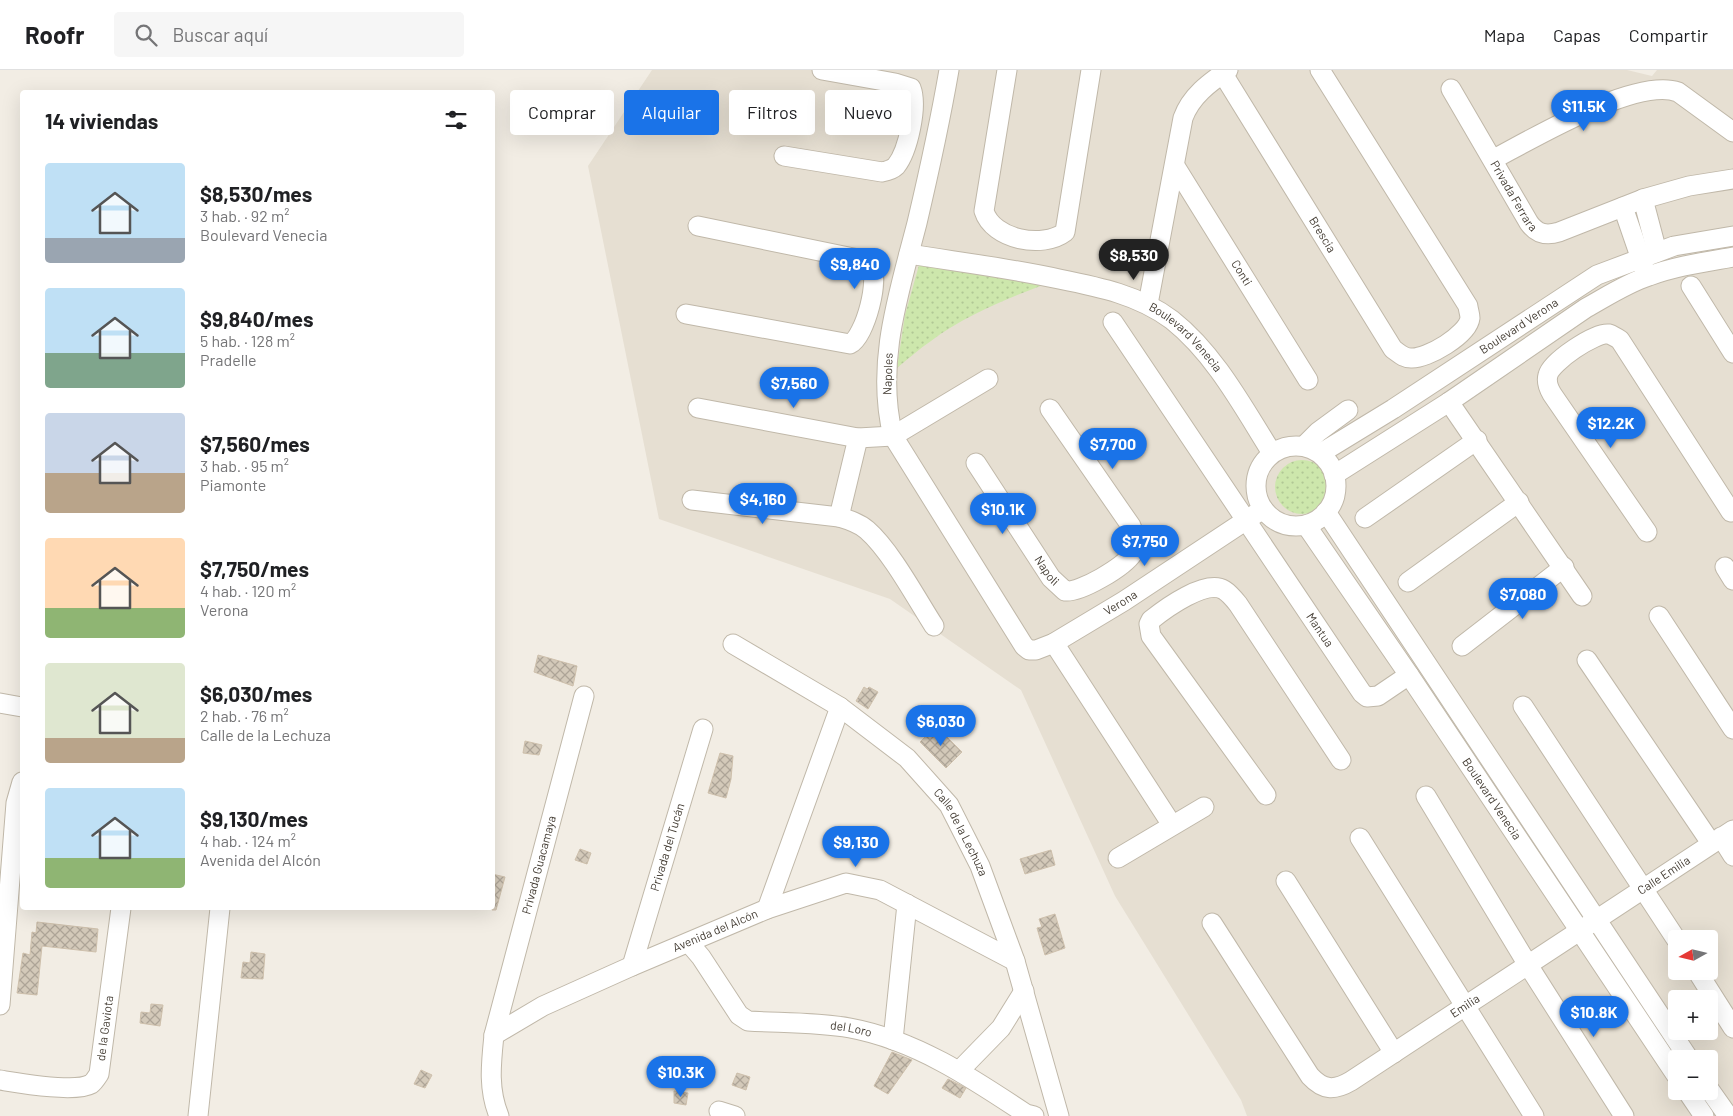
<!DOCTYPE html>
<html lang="es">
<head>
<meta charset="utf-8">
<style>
	:root { --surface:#fff; --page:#f6f6f6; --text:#202124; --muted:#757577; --line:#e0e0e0; --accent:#1a73e8 }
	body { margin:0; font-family:Barlow,sans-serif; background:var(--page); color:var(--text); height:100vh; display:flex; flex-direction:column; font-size:19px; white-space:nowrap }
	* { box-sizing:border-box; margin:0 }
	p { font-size:16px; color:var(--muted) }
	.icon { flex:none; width:28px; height:28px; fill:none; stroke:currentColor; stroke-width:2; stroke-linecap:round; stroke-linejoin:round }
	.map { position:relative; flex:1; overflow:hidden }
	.side { position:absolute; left:20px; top:20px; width:475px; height:820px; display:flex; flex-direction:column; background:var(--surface); border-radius:5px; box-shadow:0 5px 20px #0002 }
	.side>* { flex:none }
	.banner { position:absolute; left:510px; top:20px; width:475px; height:45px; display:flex; gap:10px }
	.needle { width:32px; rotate:262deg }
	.fabs { position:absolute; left:1668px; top:860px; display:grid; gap:10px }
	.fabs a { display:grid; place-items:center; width:50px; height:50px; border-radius:5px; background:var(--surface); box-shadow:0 5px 20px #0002; font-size:25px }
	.price { position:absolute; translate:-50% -42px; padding:0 11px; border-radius:18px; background:var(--accent); color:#fff; font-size:16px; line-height:32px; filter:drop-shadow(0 1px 2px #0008) }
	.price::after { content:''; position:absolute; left:50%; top:30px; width:15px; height:11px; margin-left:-8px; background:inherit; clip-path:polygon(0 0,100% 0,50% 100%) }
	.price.active { background:#222; color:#fff }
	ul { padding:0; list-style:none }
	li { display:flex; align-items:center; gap:15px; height:125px; padding:0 25px }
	li span { display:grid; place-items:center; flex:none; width:140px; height:100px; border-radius:5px; color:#555 }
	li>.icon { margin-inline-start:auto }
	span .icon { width:60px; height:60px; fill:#fffc; stroke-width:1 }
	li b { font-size:21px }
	h2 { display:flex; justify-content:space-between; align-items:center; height:60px; padding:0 25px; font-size:21px }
	.tag { padding:0 18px; border-radius:5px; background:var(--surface); box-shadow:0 5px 20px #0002; font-size:18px; line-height:45px }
	.tag.active { background:var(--accent); color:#fff }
	header { display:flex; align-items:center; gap:30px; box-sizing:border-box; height:70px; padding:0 25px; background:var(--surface); border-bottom:1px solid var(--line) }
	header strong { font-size:24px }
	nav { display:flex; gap:28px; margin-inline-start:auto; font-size:18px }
	.search { width:350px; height:45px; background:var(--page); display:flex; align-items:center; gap:12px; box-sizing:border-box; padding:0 18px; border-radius:5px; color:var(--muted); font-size:19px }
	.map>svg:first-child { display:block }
	.residential { fill:#e6dfd2; fill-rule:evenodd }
	.grass { fill:url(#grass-dots) }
	.building { fill:url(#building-cross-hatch); stroke:#cec0ac }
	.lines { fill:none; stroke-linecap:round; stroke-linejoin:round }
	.minor-casing { stroke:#c0b8a9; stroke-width:21 }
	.minor { stroke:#fff; stroke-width:19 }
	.labels { text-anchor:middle; stroke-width:4.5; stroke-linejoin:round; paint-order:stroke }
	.street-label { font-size:12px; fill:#443d34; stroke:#fff }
</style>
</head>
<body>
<header>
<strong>Roofr</strong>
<div class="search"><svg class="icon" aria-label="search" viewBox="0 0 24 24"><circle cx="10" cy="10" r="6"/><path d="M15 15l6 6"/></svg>Buscar aquí</div>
<nav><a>Mapa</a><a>Capas</a><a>Compartir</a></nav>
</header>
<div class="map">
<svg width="1733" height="1046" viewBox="0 0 1733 1046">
	<defs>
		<pattern id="grass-dots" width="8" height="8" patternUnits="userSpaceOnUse" patternTransform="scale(1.25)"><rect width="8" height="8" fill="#cde7ac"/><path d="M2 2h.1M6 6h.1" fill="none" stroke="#b1c795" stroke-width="1.8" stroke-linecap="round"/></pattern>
		<pattern id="building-cross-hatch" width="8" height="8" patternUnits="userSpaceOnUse" patternTransform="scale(1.25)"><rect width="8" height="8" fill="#d3c9b9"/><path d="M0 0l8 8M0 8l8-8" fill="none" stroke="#ada497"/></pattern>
	</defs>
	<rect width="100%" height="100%" fill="#f2ede4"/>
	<path class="residential" d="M 652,0 L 1627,0 L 1652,6 L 1657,0 L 1733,0 L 1733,1046 L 1247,1046 L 1241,1030 L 1115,826 L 1021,620 L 890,529 L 659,449 L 588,96 ZM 1676,869 L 1709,869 L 1709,901 L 1676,901 ZM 1676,929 L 1709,929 L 1709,961 L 1676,961 ZM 1676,989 L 1709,989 L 1709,1021 L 1676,1021 Z"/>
	<g class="grass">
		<path d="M 924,193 L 1043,215 C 1004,230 964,246 931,271 C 919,279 908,289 897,298 L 905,245 L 919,195 Z"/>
		<circle cx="1302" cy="417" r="27"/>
	</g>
	<g class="building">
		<path d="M 538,585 L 577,596 L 573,616 L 534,602 Z"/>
		<path d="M 864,617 L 867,619 L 869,617 L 878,622 L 868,639 L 856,631 Z"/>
		<path d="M 936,656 L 962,682 L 946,698 L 920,672 Z"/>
		<path d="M 525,671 L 542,675 L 539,685 L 523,683 Z"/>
		<path d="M 720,683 L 733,686 L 731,709 L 726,728 L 708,723 Z"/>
		<path d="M 580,779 L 591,783 L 587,794 L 575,790 Z"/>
		<path d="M 1051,780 L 1055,795 L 1025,804 L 1020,789 Z"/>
		<path d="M 492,804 L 505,807 L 496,840 L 492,840 Z"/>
		<path d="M 1055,844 L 1065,878 L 1045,885 L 1037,858 L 1042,857 L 1039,849 Z"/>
		<path d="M 37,852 L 98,859 L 96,882 L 42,876 L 37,925 L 17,923 L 23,883 L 30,885 L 32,862 L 36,863 Z"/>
		<path d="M 251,882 L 265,884 L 263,909 L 241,908 L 243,892 L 250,893 Z"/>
		<path d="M 151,934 L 163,935 L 160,956 L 140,953 L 141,942 L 150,943 Z"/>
		<path d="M 892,982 L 912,990 L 888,1024 L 874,1016 Z"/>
		<path d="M 421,1000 L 432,1005 L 425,1018 L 414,1014 Z"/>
		<path d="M 737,1003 L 750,1007 L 746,1020 L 732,1015 Z"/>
		<path d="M 948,1009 L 966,1018 L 960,1028 L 942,1018 Z"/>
		<path d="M 674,1021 L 688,1023 L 686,1035 L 674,1033 Z"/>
	</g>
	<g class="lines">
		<g class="minor-casing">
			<g id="minor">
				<path id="s1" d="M 949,0 C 940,52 929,102 917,153 C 899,223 875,293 893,366 L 1024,576 L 1029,580 L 1036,580 L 1054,573 L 1124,531 L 1263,439"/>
				<path d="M 1007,0 L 984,141 C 993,170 1043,179 1065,162 L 1091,0"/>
				<path id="s2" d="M 1223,4 L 1393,279 C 1399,283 1403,288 1411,288 C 1427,289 1468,265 1470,248 C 1470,244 1468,239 1468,236 L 1320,0"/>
				<path id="s3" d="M 1451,19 L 1529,153 C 1537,164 1546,166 1559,162 L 1643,129 L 1689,116 L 1733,109"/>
				<path d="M 784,86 L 882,102 C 887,101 892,100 896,96 C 908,81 918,36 911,18 L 895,13 L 822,0"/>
				<path d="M 1494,89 C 1532,69 1636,7 1678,22 L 1733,62"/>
				<path id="s4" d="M 1175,96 L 1308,310"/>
				<path d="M 1643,129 L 1657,182"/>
				<path d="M 1623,137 L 1644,198"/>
				<path id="s5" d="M 909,184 C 959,192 1009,198 1059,209 C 1099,217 1139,225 1172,250 C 1215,284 1243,337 1272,383"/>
				<path d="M 1691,216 L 1733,283"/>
				<path d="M 1148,234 L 1183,48 C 1191,26 1209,13 1228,0"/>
				<path d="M 686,244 L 850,274 C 865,267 881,207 870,194 C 868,193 865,192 863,190 L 698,156"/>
				<path id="s6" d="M 1113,252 L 1362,623 L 1367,627 L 1378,626 L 1409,605"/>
				<path d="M 1449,332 L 1582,526"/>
				<path d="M 698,338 L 858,368 L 893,366 L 988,309"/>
				<path d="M 1304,376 L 1318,362 L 1348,340"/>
				<circle cx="1296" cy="416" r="40"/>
				<path id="s7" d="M 1321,383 L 1393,339 L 1597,205 L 1674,176 L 1733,166"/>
				<path id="s8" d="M 976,393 L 1051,508 L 1065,521 C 1080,523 1124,497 1133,483 C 1138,475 1134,464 1131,456 L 1050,339"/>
				<path d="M 1334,405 L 1449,332 L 1586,238 C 1606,227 1627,213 1649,206 C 1676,196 1705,192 1733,187"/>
				<path d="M 692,430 L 839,447 C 849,450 859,453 867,460 C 891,481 916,528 934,556"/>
				<path d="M 1326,442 L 1689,989"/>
				<path d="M 839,447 L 858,368"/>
				<path d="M 1365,448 L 1477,370"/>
				<path id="s9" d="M 1306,455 L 1409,605 L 1676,1005"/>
				<path d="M 1647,462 L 1552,324 C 1549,319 1546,312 1548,305 C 1551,292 1595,262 1609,264 C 1612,265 1617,268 1620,270 L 1731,442"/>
				<path d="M 1725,497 L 1733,510"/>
				<path d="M 1408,512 L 1519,432"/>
				<path d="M 1659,546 L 1733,659"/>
				<path d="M 1054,573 L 1172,755"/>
				<path id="s10" d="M 733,574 L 840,637 L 907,688 L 949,735 L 980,796 L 1015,891 L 1059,1046"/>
				<path d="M 1462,576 L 1564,497"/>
				<path d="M 1587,590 L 1711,773"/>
				<path d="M 0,633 L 22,637"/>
				<path d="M 1523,636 L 1676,869"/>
				<path d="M 1266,725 L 1151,566 L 1149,554 L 1151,550 C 1166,538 1206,509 1224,520 C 1229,523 1234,529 1238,534 L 1341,690"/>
				<path d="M 1426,726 L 1528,895 L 1624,1046"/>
				<path d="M 1721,767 L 1733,786"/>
				<path d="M 1360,768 L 1534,1046"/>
				<path d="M 1118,788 L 1204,737"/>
				<path d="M 1286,811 L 1394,983"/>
				<path d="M 767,839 L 840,637"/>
				<path id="s11" d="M 1212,853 L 1310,1006 C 1323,1020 1334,1021 1351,1011 L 1733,760"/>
				<path id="s12" d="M 689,873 L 701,887 L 739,945 L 748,951 C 781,953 817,952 850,958 C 915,970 972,1008 1026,1044 L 1034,1046"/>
				<path id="s13" d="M 632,896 L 703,659"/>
				<path d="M 1697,901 L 1733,958"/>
				<path d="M 0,935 L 16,733 L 22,712"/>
				<path id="s14" d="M 494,965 L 543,936 L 632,896 L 767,839 L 846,813 L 880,820 L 1015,891"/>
				<path d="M 893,970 L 907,834"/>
				<path d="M 960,1000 L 1001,958 L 1024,921"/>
				<path id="s15" d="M 0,1010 C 19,1013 75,1023 91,1014 C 94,1012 97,1007 99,1004 L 121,838"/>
				<path d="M 1709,1019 L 1728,1046"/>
				<path d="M 1687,1021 L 1704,1046"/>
				<path d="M 719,1041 L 735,1046"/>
				<path d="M 198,1046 L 220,838"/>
				<path id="s16" d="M 499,1046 C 488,1019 491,994 494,965 L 584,626"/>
			</g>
		</g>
		<use href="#minor" class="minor"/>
	</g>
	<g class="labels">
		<g class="street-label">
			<text dy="4" stroke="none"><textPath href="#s3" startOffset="124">Privada Ferrara</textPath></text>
			<text dy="4" stroke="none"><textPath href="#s2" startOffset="189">Brescia</textPath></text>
			<text dy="4" stroke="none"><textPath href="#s4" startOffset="126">Conti</textPath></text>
			<text dy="4" stroke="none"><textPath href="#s7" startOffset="235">Boulevard Verona</textPath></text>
			<text dy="4" stroke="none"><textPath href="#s5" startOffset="295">Boulevard Venecia</textPath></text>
			<text transform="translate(888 304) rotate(-88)" y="4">Napoles</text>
			<text dy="4" stroke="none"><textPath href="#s8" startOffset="129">Napoli</textPath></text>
			<text dy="4" stroke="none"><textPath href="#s1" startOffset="731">Verona</textPath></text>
			<text dy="4" stroke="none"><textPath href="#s6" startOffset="371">Mantua</textPath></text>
			<text dy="4" stroke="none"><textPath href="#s9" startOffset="331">Boulevard Venecia</textPath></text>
			<text dy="4" stroke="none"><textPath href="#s10" startOffset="301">Calle de la Lechuza</textPath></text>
			<text dy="4" stroke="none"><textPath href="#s13" startOffset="124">Privada del Tucán</textPath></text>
			<text dy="4" stroke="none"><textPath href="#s16" startOffset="258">Privada Guacamaya</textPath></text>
			<text dy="4" stroke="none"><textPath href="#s11" startOffset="602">Calle Emilia</textPath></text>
			<text dy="4" stroke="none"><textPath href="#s14" startOffset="245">Avenida del Alcón</textPath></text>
			<text dy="4" stroke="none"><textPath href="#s11" startOffset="364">Emilia</textPath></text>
			<text dy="4" stroke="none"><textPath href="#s15" startOffset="151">de la Gaviota</textPath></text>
			<text dy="4" stroke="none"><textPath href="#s12" startOffset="202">del Loro</textPath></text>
		</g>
	</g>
</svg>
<div class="fabs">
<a><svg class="needle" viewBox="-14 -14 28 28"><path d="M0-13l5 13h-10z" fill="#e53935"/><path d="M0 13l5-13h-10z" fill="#757577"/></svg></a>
<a>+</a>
<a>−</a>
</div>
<b class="price" style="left:1584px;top:62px">$11.5K</b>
<b class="price active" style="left:1134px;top:211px">$8,530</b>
<b class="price" style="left:855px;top:220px">$9,840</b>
<b class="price" style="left:794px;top:339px">$7,560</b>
<b class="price" style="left:1611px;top:379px">$12.2K</b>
<b class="price" style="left:1113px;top:400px">$7,700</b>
<b class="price" style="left:763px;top:455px">$4,160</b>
<b class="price" style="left:1003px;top:465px">$10.1K</b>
<b class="price" style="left:1145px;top:497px">$7,750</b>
<b class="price" style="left:1523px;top:550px">$7,080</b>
<b class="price" style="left:941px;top:677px">$6,030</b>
<b class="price" style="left:856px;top:798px">$9,130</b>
<b class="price" style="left:1594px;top:968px">$10.8K</b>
<b class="price" style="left:681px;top:1028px">$10.3K</b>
<div class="banner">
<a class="tag">Comprar</a>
<a class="tag active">Alquilar</a>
<a class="tag">Filtros</a>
<a class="tag">Nuevo</a>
</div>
<section class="side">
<h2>14 viviendas<svg class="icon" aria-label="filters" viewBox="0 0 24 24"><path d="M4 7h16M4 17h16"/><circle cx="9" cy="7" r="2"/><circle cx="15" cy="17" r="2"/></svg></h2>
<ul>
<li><span style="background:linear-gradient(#bfe0f5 75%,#9aa5b1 0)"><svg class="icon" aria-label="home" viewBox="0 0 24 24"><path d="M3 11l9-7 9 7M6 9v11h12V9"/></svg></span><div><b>$8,530/mes</b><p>3 hab. · 92 m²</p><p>Boulevard Venecia</p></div></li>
<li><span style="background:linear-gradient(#bfe0f5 65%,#7fa58c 0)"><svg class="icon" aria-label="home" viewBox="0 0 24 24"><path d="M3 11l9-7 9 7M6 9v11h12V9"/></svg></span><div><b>$9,840/mes</b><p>5 hab. · 128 m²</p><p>Pradelle</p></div></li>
<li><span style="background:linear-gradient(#c9d6e8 60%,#b9a48a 0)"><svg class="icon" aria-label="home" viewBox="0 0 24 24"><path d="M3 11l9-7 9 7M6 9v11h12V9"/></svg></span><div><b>$7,560/mes</b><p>3 hab. · 95 m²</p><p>Piamonte</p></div></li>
<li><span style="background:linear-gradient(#ffd9b3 70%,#8fb573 0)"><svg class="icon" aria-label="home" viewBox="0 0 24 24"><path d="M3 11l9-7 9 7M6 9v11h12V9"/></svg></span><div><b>$7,750/mes</b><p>4 hab. · 120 m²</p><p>Verona</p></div></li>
<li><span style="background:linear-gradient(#dfe7d0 75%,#b9a48a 0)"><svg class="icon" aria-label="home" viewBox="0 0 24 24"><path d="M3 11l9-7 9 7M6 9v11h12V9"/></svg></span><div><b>$6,030/mes</b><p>2 hab. · 76 m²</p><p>Calle de la Lechuza</p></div></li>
<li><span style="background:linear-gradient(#bfe0f5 70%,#8fb573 0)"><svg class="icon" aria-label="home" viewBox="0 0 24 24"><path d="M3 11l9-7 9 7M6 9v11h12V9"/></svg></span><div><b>$9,130/mes</b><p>4 hab. · 124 m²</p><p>Avenida del Alcón</p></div></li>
</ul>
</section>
</div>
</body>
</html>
